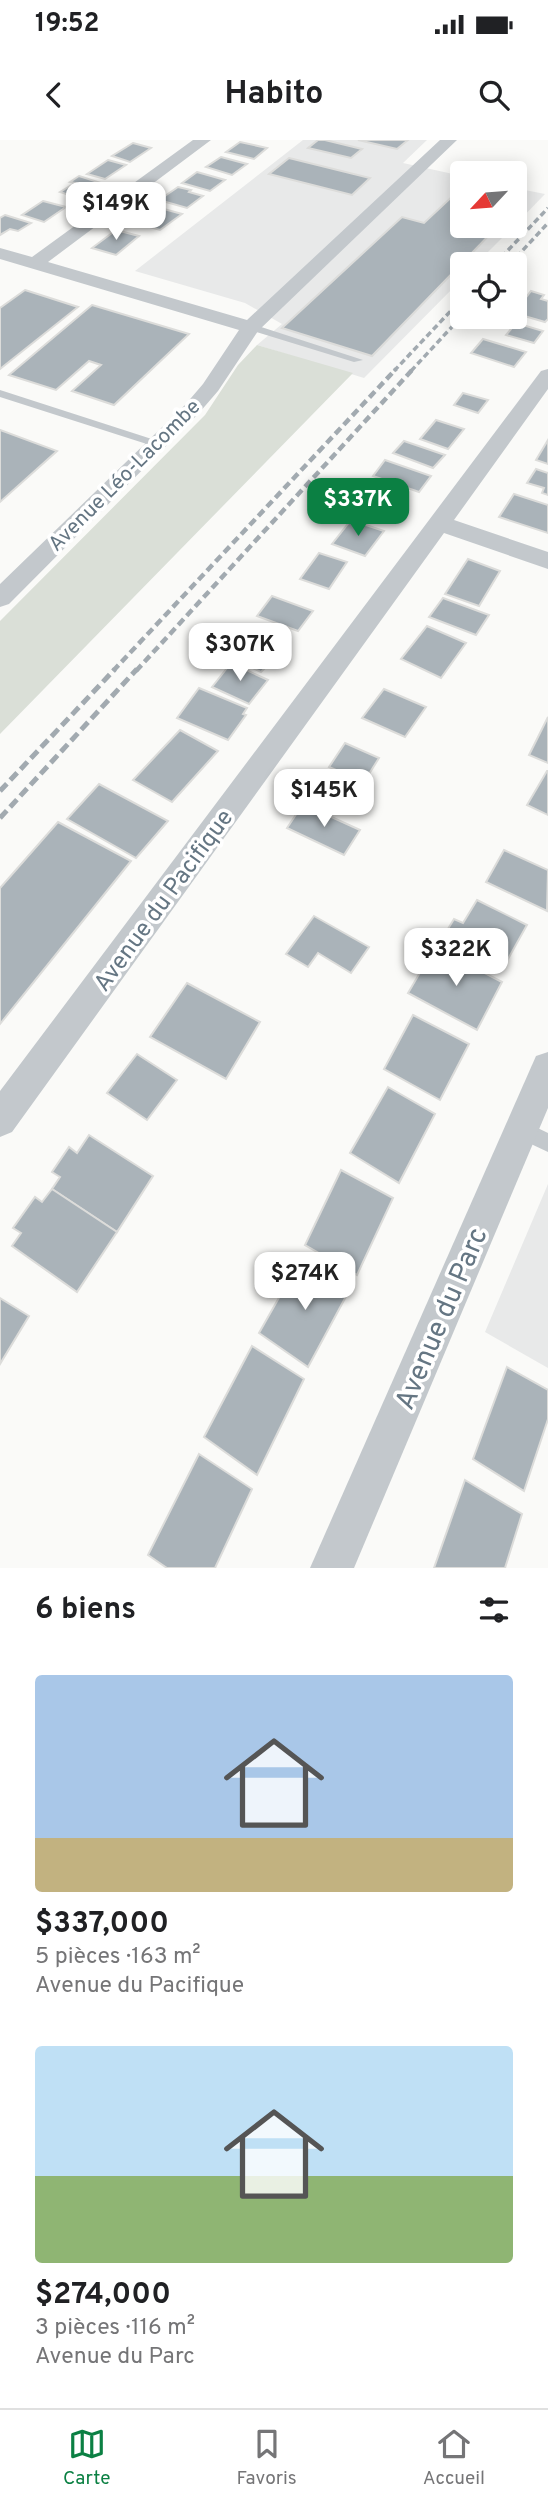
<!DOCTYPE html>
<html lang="fr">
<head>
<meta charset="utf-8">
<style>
	:root { --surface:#fff; --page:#f6f6f6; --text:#202124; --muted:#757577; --line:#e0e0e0; --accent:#0b8043 }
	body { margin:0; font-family:Overpass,sans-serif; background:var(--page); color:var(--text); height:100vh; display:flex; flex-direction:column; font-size:26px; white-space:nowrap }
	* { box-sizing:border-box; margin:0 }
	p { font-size:23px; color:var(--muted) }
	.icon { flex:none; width:38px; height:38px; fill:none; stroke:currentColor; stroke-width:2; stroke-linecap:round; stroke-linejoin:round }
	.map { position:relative; height:1428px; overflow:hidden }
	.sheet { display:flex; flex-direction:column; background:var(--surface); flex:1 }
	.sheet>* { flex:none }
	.needle { width:46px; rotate:244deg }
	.controls { position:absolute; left:450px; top:21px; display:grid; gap:14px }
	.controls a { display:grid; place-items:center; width:77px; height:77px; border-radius:7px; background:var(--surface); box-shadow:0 4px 18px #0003; font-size:35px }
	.price { position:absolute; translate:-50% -60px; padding:0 16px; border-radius:14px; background:#fff; color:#222; font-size:23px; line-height:46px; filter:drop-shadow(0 2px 4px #0008) }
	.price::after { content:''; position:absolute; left:50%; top:42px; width:21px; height:16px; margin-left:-10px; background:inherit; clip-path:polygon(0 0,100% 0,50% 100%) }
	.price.on { background:var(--accent); color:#fff }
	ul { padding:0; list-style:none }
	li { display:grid; align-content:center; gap:14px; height:371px; padding:0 35px }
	li span { display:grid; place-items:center; height:217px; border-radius:7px; color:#555 }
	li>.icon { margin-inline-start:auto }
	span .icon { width:126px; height:126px; fill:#fffc; stroke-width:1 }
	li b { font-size:30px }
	h2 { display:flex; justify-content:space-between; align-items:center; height:84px; padding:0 35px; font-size:30px }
	.status { display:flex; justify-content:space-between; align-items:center; height:49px; padding:0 35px; background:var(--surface); direction:ltr }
	.status svg { height:19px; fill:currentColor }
	header { display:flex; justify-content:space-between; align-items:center; height:91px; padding:0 35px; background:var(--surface); font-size:32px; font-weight:700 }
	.menu { display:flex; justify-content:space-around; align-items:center; height:98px; border-top:2px solid var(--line); background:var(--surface); font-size:19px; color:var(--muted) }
	.menu a { display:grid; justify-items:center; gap:4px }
	.menu .on { color:var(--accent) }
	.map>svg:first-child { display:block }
	.built { fill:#e8e9e9 }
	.green { fill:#dadfd7 }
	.building { fill:#aab3b9; stroke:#dcdcda; stroke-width:2 }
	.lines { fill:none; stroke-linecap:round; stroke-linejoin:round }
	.lane { fill:#c3c8cc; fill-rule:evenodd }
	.street { fill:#c3c8cc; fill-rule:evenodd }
	.rail-far2 { stroke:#a2aab0; stroke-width:3.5; stroke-dasharray:6 3.5; stroke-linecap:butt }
	.rail-far1 { stroke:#a2aab0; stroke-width:4.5; stroke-dasharray:8 4.5; stroke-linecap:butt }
	.rail { stroke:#a2aab0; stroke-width:5; stroke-dasharray:10 5; stroke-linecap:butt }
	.labels { text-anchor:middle; stroke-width:7; stroke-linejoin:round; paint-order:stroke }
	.far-street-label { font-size:21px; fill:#657683; stroke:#fff }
	.street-label { font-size:24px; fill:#657683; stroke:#fff }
	.near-street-label { font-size:28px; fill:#657683; stroke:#fff }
</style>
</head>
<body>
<div class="status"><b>19:52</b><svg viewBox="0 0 49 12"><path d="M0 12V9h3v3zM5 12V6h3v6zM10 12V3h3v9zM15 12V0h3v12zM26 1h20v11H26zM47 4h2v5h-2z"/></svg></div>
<header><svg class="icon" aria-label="back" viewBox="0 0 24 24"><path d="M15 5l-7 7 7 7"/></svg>Habito<svg class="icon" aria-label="search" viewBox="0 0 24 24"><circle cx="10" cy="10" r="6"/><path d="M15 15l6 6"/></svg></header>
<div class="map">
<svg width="548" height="1428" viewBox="0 0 548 1428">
	<rect width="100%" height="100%" fill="#fafaf8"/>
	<g class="built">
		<path d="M 303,0 L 427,0 L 403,23 L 462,36 L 462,86 L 514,86 L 476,124 L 462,124 L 462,139 L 364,238 L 257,205 L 282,184 L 245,163 L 135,131 Z"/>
		<path d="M 515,48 L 545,54 L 515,85 L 514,48 Z"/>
		<path d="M 548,1044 L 548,1228 L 485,1192 Z"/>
	</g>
	<path class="green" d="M 257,205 L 353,233 L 0,594 L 0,481 L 205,275 L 238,225 Z"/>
	<g class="building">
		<path d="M 318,0 L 325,0 L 362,9 L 351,18 L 308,8 Z"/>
		<path d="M 358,0 L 408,0 L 397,9 Z"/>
		<path d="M 240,2 L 267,8 L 254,19 L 226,12 Z"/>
		<path d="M 133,3 L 151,8 L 130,22 L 112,16 Z"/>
		<path d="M 221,17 L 247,24 L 232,35 L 206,27 Z"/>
		<path d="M 289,18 L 370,38 L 352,55 L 269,34 Z"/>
		<path d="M 108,20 L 126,25 L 105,39 L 87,34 Z"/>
		<path d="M 197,32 L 225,40 L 210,51 L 182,43 Z"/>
		<path d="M 79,36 L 101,43 L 78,58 L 60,52 L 75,43 L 70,42 Z"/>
		<path d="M 178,47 L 191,50 L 189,52 L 203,56 L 187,68 L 159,60 Z"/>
		<path d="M 457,52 L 462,53 L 462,86 L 498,86 L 372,216 L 282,188 L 402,77 L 424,83 Z"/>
		<path d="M 43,61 L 66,67 L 44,82 L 22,75 Z"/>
		<path d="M 153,66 L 182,74 L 160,90 L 132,82 Z"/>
		<path d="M 5,75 L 31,83 L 18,91 L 10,89 L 0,95 L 0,78 Z"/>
		<path d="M 116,90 L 139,96 L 116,115 L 92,108 Z"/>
		<path d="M 25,150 L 78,167 L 0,229 L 0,168 Z"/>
		<path d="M 531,151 L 544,155 L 541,159 L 548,161 L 548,179 L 545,182 L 514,173 Z"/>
		<path d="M 92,165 L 189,194 L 114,265 L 72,251 L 101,225 L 89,221 L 56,250 L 9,235 Z"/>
		<path d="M 516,183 L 543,191 L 534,203 L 506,195 Z"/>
		<path d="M 483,199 L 526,212 L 514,227 L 471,213 Z"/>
		<path d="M 463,253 L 488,260 L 478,273 L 454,265 Z"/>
		<path d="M 436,280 L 464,289 L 448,309 L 420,299 Z"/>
		<path d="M 0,290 L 57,311 L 0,362 Z"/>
		<path d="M 548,300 L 548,324 L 536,320 Z"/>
		<path d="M 404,301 L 445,315 L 433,328 L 393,313 Z"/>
		<path d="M 385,320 L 431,336 L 419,352 L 373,336 Z"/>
		<path d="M 536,329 L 548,333 L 548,355 L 542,353 L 544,348 L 527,343 Z"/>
		<path d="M 514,354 L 548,365 L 548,393 L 499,377 Z"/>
		<path d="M 351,380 L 384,391 L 365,416 L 332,404 Z"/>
		<path d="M 319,413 L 347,422 L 329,449 L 300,439 Z"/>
		<path d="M 468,419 L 500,431 L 479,466 L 445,454 Z"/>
		<path d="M 272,456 L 313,471 L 298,491 L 257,476 Z"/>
		<path d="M 443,458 L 489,475 L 476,495 L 429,477 Z"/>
		<path d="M 427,486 L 466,503 L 441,538 L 401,519 Z"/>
		<path d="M 242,491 L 281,512 L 261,532 L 220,513 Z"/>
		<path d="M 231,523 L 268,540 L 249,564 L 212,547 Z"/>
		<path d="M 199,548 L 247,568 L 243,574 L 246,575 L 228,600 L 177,578 Z"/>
		<path d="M 384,549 L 426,567 L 405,597 L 362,578 Z"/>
		<path d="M 548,577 L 548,623 L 529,615 Z"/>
		<path d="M 180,590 L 218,611 L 172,662 L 133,640 Z"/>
		<path d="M 345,603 L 379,618 L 364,642 L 329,627 Z"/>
		<path d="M 547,631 L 548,631 L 548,675 L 527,665 Z"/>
		<path d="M 99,644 L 168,681 L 136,718 L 67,679 Z"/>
		<path d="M 303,664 L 360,690 L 344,715 L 287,688 Z"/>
		<path d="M 58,682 L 131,721 L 0,884 L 0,748 Z"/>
		<path d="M 504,710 L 548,730 L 547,771 L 486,742 Z"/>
		<path d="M 477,760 L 527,785 L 503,828 L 443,797 L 454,779 L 463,783 Z"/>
		<path d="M 314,776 L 369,807 L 351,833 L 318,813 L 308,827 L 286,814 Z"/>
		<path d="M 435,807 L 502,842 L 477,890 L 408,853 Z"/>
		<path d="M 187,843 L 260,882 L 226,939 L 150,897 Z"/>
		<path d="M 413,875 L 469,904 L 440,960 L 384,929 Z"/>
		<path d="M 137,914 L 177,940 L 147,980 L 107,953 Z"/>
		<path d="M 388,947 L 435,974 L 399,1043 L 350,1013 Z"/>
		<path d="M 89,995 L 153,1036 L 117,1092 L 52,1049 L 60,1037 L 52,1032 L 69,1007 L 77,1013 Z"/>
		<path d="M 341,1030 L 393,1058 L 357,1135 L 305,1105 Z"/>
		<path d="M 52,1049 L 117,1092 L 77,1152 L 12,1106 L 21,1093 L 13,1088 L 35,1057 L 42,1062 Z"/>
		<path d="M 302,1117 L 350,1149 L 308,1227 L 259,1193 Z"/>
		<path d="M 0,1158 L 29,1176 L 0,1224 Z"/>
		<path d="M 252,1206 L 304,1239 L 257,1335 L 204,1297 Z"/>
		<path d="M 507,1227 L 548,1250 L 548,1279 L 524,1351 L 473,1319 Z"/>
		<path d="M 199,1314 L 252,1349 L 215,1428 L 167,1428 L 148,1415 Z"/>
		<path d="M 465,1340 L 522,1374 L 505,1428 L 434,1428 Z"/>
	</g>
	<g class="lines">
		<g class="lane">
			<path d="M 247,185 L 255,185 L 363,220 L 354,222 L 247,189 Z"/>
			<path d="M 0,250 L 161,302 L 163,304 L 153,306 L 0,257 Z"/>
			<path d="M 521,980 L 548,993 L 548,1012 L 514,996 L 512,989 L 514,982 Z"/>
		</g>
		<g class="street">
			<path d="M 193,0 L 211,0 L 48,122 L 247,180 L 440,0 L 457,0 L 258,191 L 218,251 L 199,273 L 9,464 L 0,467 L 0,444 L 185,265 L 203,244 L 239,190 L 0,119 L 0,108 L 32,117 Z"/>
			<path d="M 548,229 L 548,249 L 454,380 L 548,412 L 548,429 L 444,393 L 12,992 L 0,997 L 0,951 L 541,231 Z"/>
			<path d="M 548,912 L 548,968 L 354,1428 L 310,1428 L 536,916 Z"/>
		</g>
		<g class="rail-far2">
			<path d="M 495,124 L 548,68"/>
			<path d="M 510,124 L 548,83"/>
			<path d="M 394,231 L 462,159"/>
			<path d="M 411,231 L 462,176"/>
		</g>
		<g class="rail-far1">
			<path d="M 113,531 L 396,229"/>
			<path d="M 136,531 L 413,229"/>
		</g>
		<g class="rail">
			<path d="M 0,651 L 115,529"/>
			<path d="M 0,678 L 137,529"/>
		</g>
	</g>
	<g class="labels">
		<g class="far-street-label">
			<text transform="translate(124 335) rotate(-45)" y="7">Avenue Léo-Lacombe</text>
		</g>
		<g class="street-label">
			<text transform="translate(163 760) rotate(-54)" y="8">Avenue du Pacifique</text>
		</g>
		<g class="near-street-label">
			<text transform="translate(440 1178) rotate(-67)" y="10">Avenue du Parc</text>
		</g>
	</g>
</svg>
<div class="controls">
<a><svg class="needle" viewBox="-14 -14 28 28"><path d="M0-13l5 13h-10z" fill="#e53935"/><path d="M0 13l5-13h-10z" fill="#757577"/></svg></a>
<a><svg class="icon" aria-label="locate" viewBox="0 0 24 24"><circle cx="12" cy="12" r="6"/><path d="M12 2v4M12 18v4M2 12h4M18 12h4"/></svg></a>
</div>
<b class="price" style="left:116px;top:102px">$149K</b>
<b class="price on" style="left:358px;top:398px">$337K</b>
<b class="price" style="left:240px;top:543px">$307K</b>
<b class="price" style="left:324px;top:689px">$145K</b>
<b class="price" style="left:456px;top:848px">$322K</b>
<b class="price" style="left:305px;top:1172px">$274K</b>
</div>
<section class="sheet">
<h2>6 biens<svg class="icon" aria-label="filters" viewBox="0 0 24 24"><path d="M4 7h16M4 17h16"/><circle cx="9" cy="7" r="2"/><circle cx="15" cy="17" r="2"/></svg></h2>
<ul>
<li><span style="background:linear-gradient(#a9c7e8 75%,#c2b280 0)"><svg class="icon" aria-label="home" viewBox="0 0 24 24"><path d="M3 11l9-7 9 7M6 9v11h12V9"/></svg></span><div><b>$337,000</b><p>5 pièces · 163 m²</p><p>Avenue du Pacifique</p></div></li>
<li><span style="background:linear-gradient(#bfe0f5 60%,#8fb573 0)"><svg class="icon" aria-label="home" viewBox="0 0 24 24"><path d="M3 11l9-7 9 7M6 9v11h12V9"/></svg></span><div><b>$274,000</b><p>3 pièces · 116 m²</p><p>Avenue du Parc</p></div></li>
</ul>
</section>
<nav class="menu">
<a class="on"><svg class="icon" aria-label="map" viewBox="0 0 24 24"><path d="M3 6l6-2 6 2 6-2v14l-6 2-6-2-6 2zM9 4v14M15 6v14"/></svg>Carte</a>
<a><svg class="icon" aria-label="saved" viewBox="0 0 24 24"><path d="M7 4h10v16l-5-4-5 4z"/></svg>Favoris</a>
<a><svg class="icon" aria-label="home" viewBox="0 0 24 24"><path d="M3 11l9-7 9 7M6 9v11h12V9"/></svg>Accueil</a>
</nav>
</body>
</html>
